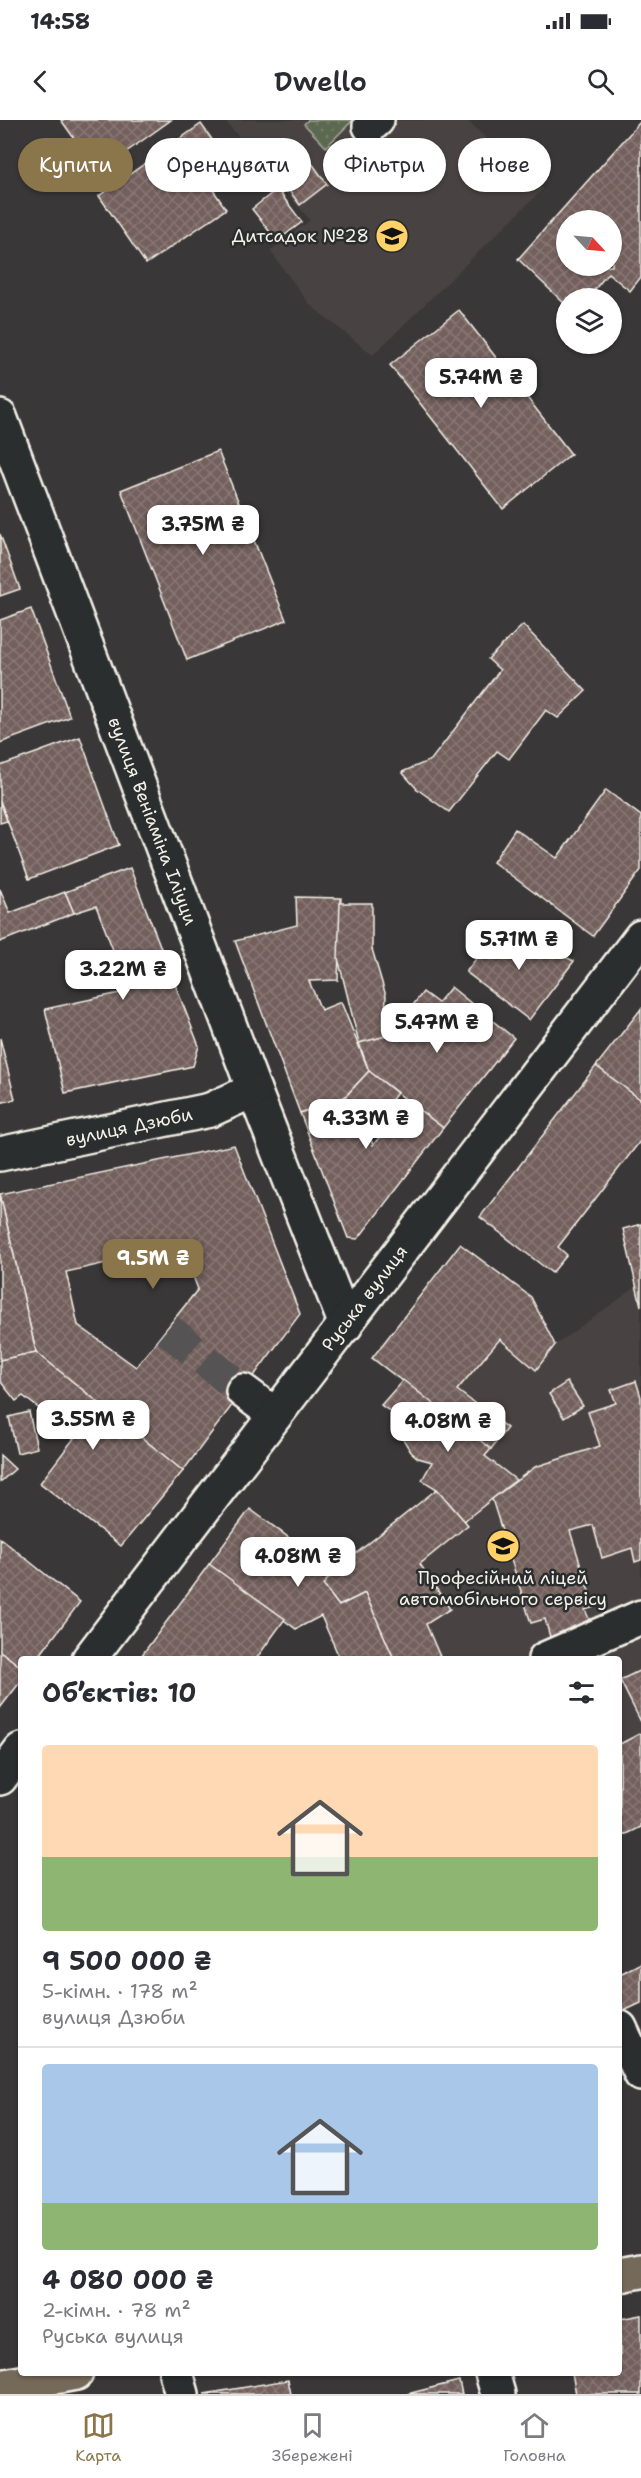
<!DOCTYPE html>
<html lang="uk">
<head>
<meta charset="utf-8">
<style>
	:root { --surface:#fff; --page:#f2f2f3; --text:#2b2b33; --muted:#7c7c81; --line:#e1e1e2; --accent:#8a764a }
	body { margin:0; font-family:"Shantell Sans",sans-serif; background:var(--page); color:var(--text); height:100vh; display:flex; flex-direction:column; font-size:22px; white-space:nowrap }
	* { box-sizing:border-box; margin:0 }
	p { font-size:20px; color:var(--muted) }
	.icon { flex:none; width:33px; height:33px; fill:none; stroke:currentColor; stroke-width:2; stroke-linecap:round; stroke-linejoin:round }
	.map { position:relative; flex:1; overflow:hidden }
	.sheet { position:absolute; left:18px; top:1536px; width:604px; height:720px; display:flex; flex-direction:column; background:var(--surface); border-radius:6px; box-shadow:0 2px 4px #0004 }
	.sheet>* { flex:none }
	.banner { position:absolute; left:18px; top:18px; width:606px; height:54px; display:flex; gap:12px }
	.needle { width:39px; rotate:116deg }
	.fabs { position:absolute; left:556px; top:90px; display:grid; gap:12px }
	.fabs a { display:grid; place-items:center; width:66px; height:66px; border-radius:50%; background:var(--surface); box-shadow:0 2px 4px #0004; font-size:30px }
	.price { position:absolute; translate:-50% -51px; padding:0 14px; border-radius:12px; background:#fff; color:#222; font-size:20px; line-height:39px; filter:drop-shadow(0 2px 3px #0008) }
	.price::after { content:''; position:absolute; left:50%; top:36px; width:18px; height:14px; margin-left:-9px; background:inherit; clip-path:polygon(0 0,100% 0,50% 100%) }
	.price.on { background:var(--accent); color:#fff }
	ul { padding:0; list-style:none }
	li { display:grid; align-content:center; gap:12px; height:318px; padding:0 24px }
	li+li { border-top:2px solid var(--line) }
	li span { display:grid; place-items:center; height:186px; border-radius:6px; color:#555 }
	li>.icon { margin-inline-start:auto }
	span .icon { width:108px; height:108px; fill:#fffc; stroke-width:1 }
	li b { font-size:26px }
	h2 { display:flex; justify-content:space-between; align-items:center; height:72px; padding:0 24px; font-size:26px }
	.chip { padding:0 21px; border-radius:27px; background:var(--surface); box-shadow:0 2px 4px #0004; font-size:21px; line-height:54px }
	.chip.on { background:var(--accent); color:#fff }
	.status { display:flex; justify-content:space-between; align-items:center; height:42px; padding:0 30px; background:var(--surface); direction:ltr }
	.status svg { height:16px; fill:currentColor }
	header { display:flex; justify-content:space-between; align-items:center; height:78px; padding:0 24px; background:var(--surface); font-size:27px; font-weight:600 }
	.menu { display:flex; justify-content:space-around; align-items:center; height:84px; border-top:2px solid var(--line); background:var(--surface); font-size:16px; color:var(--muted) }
	.menu a { display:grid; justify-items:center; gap:3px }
	.menu .on { color:var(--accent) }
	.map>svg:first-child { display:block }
	.built { fill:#4a4342 }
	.grass { fill:url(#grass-dots); stroke:#a8ac9c; stroke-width:1.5 }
	.building { fill:url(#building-cross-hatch); stroke:#f4f1e8; stroke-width:1.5; fill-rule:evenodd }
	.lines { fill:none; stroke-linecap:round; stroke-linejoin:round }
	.minor-tunnel { stroke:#555352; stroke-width:33; stroke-dasharray:33 16; stroke-linecap:butt }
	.minor-casing { stroke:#f4f1e8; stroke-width:38 }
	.major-casing { stroke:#f4f1e8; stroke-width:38 }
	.minor { stroke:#2a2d2e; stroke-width:33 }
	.major { stroke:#746a5a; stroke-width:33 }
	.labels { text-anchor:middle; stroke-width:5; stroke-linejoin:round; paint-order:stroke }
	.poi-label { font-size:18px; fill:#f4f1e8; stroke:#2a2d2e; text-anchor:end }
	.street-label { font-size:18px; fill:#f4f1e8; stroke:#2a2d2e }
</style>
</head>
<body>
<div class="status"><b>14:58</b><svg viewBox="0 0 49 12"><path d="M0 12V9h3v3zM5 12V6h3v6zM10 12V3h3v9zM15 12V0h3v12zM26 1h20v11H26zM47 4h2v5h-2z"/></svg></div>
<header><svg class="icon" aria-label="back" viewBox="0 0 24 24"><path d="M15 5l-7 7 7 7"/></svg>Dwello<svg class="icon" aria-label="search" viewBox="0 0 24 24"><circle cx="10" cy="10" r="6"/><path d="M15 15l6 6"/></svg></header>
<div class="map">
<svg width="641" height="2274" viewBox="0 0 641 2274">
	<defs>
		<pattern id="grass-dots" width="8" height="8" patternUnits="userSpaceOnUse" patternTransform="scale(1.5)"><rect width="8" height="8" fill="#5c6850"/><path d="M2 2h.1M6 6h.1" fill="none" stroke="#747e69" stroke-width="1.8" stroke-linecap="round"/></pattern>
		<pattern id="building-cross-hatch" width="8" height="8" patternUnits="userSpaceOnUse" patternTransform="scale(1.5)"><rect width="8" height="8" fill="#73605d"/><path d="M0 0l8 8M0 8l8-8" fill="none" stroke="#887774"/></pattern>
	</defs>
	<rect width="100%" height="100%" fill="#393737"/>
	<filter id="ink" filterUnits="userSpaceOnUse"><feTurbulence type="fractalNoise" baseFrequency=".0167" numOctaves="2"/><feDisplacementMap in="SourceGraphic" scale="12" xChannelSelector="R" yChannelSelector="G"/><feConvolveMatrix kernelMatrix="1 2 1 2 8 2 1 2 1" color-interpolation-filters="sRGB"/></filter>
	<g filter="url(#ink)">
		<g class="built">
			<path d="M 224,0 L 466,0 L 543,69 L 373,235 L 310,185 L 270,131 L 310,100 Z"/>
			<path d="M 641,1104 L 641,1707 L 621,1717 L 620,1713 L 620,1539 L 394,1539 L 334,1451 L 464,1401 L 516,1360 L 485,1336 L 507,1308 L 457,1270 L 500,1219 L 536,1250 L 555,1225 L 636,1167 L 623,1109 Z"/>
		</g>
		<path class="grass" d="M 308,0 L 353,0 L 326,27 L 304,4 Z"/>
		<g class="building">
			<path d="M 61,0 L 171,0 L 98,52 Z"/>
			<path d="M 641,1 L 641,157 L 630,171 L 608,153 L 591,174 L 584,170 L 577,178 L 567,178 L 567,186 L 518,139 ZM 567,100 L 612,100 L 612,146 L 567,146 Z"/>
			<path d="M 201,4 L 232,48 L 209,64 L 226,89 L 146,144 L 99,76 Z"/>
			<path d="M 306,35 L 327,64 L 300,85 L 278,56 Z"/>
			<path d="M 277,69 L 302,102 L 277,121 L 252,89 Z"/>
			<path d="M 459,190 L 571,334 L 503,389 L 390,245 Z"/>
			<path d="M 218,331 L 286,500 L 187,540 L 121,370 Z"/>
			<path d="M 0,414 L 20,469 L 0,476 Z"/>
			<path d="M 31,489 L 70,597 L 0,623 L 0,500 Z"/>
			<path d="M 523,505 L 586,571 L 558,598 L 546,590 L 509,639 L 497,631 L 449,692 L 417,669 L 402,652 L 431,640 L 500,550 L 488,539 Z"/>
			<path d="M 80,617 L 119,725 L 29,759 L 0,681 L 0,646 Z"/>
			<path d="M 606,670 L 641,696 L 641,750 L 593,816 L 493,742 L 515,709 L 557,738 Z"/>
			<path d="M 0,681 L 7,701 L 0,703 Z"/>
			<path d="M 130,748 L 199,926 L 193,946 L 65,973 L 45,889 L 129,871 L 96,786 L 74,793 L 65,772 Z"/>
			<path d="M 0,769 L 10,793 L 65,772 L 74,793 L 0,822 Z"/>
			<path d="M 296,777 L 341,778 L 338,860 L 309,861 L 321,890 L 341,882 L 369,951 L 345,977 L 300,993 L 235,821 L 297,805 Z"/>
			<path d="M 340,783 L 372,783 L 372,829 L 386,876 L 384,917 L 359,923 L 338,838 Z"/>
			<path d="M 500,807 L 574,841 L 529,900 L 466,852 Z"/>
			<path d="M 451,867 L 514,918 L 443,1008 L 369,951 L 359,923 L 390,915 L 423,872 L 438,883 Z"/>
			<path d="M 641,889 L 641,980 L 596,946 Z"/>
			<path d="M 0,918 L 15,979 L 0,983 Z"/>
			<path d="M 596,946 L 641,980 L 641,1020 L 558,1127 L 567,1135 L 552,1153 L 480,1097 Z"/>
			<path d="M 369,951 L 397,973 L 379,997 L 364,1002 L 373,1025 L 409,982 L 443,1008 L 358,1119 L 348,1118 L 300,993 L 345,977 Z"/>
			<path d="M 234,1025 L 300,1194 L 183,1351 L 36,1232 L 0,1074 ZM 181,1126 L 198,1169 L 136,1247 L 78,1205 L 66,1152 Z"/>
			<path d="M 0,1074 L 36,1232 L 0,1240 Z"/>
			<path d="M 641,1104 L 641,1186 L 623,1109 Z"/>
			<path d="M 460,1124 L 531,1177 L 555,1225 L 536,1250 L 500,1219 L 457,1270 L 507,1308 L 491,1329 L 372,1238 Z"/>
			<path d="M 36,1232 L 183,1351 L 121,1426 L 40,1363 L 75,1317 L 23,1276 L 16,1281 L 0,1261 L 0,1240 Z"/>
			<path d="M 403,1260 L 491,1329 L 485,1336 L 516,1360 L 464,1401 L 437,1369 L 422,1360 L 432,1342 L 418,1338 L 411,1332 L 403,1319 L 402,1300 L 381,1285 Z"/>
			<path d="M 636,1261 L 641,1277 L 641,1440 L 635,1442 L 632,1428 L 602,1438 L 593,1405 L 570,1411 L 594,1487 L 585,1490 L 591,1503 L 550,1517 L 545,1499 L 531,1503 L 492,1379 L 535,1347 L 600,1326 L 588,1292 L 616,1283 L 611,1270 Z"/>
			<path d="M 567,1262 L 583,1286 L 564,1298 L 549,1274 Z"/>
			<path d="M 29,1292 L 37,1328 L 17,1333 L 9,1297 Z"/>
			<path d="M 0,1335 L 15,1349 L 0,1362 Z"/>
			<path d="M 437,1369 L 468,1405 L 420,1444 L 450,1489 L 426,1504 L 441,1539 L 394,1539 L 365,1473 L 339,1486 L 323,1465 L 334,1451 Z"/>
			<path d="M 250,1389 L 334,1451 L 323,1465 L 339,1486 L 365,1473 L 394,1539 L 340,1539 L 321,1496 L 296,1509 L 209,1444 Z"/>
			<path d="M 0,1418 L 80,1482 L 37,1539 L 21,1539 L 21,1547 L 0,1531 Z"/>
			<path d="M 209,1444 L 285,1499 L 256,1539 L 139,1539 Z"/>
			<path d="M 0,1531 L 21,1547 L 21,1561 L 0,1588 Z"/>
			<path d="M 641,1550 L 641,1602 L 620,1560 Z"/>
			<path d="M 641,1613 L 641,1707 L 621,1717 L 620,1713 L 620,1624 Z"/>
			<path d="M 641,1843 L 641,1883 L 624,1891 L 620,1882 L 620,1854 Z"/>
			<path d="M 641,2195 L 641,2274 L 576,2274 L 572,2253 L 620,2253 L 620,2199 Z"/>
			<path d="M 288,2260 L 291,2274 L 204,2274 Z"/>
			<path d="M 459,2261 L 462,2274 L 407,2274 Z"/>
		</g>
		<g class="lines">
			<path class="minor-tunnel" d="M 167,1209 L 243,1271"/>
			<g class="minor-casing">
				<g id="minor">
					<path d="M 370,6 L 377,0"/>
					<path id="s1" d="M 0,297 L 254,970 L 346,1205"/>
					<path id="s2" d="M 0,1034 L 210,990 L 254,970"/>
					<path d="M 243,1271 L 274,1294"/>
					<path id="s3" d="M 89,1539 C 272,1297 458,1058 641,817"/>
					<path d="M 545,1539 L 641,1497"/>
					<path d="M 0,1658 L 21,1630"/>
					<path d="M 620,1908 L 641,1954"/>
					<path d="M 176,2253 L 182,2274"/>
					<path d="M 492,2253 L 498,2274"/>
				</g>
			</g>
			<g class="major-casing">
				<g id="major">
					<path d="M 620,2155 L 641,2151"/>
					<path d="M 0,2267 L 76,2253"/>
				</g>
			</g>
			<use href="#minor" class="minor"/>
			<use href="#major" class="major"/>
		</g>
	</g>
	<defs>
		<g id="school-disc" transform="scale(1.725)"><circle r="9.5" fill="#ffd166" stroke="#2a2d2e"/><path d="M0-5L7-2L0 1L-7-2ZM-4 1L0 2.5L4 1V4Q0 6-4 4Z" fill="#111"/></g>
	</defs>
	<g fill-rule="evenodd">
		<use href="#school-disc" x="392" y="116"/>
		<use href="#school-disc" x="503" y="1426"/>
	</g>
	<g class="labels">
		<g class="poi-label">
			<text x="369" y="122">Дитсадок №28</text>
			<text x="503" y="1464" text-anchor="middle">Професійний ліцей<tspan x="503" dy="21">автомобільного сервісу</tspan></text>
		</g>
		<g class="street-label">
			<text dy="6" stroke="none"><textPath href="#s1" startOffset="432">вулиця Веніаміна Іліуци</textPath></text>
			<text dy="6" stroke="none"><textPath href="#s2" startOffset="132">вулиця Дзюби</textPath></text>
			<text dy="6" stroke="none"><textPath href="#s3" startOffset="454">Руська вулиця</textPath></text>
		</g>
	</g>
</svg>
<div class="fabs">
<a><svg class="needle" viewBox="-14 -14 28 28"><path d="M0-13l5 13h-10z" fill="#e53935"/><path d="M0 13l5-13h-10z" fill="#7c7c81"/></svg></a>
<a><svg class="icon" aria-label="layers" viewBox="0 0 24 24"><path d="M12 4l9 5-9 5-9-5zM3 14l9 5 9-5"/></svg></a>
</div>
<b class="price" style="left:481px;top:289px">5.74M ₴</b>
<b class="price" style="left:203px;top:436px">3.75M ₴</b>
<b class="price" style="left:519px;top:851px">5.71M ₴</b>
<b class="price" style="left:123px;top:881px">3.22M ₴</b>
<b class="price" style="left:437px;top:934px">5.47M ₴</b>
<b class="price" style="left:366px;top:1030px">4.33M ₴</b>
<b class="price on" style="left:153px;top:1170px">9.5M ₴</b>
<b class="price" style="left:93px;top:1331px">3.55M ₴</b>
<b class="price" style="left:448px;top:1333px">4.08M ₴</b>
<b class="price" style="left:298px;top:1468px">4.08M ₴</b>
<div class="banner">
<a class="chip on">Купити</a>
<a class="chip">Орендувати</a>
<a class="chip">Фільтри</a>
<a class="chip">Нове</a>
</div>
<section class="sheet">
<h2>Об’єктів: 10<svg class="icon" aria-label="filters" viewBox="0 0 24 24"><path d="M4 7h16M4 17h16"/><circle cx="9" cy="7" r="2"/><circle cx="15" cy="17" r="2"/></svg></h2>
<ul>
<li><span style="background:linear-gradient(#ffd9b3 60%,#8fb573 0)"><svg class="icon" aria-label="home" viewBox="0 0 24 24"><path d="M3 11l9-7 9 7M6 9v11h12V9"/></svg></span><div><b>9 500 000 ₴</b><p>5-кімн. · 178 m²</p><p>вулиця Дзюби</p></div></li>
<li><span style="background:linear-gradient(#a9c7e8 75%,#8fb573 0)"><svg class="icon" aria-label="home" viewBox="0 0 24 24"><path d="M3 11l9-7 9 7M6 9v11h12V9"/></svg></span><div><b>4 080 000 ₴</b><p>2-кімн. · 78 m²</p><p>Руська вулиця</p></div></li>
</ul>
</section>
</div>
<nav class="menu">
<a class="on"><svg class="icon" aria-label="map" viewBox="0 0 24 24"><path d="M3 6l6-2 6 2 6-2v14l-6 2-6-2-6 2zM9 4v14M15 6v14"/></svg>Карта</a>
<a><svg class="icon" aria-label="saved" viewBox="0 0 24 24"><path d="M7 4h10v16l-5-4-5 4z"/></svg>Збережені</a>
<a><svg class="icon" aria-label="home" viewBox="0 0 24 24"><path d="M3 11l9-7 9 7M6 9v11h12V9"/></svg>Головна</a>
</nav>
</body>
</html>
